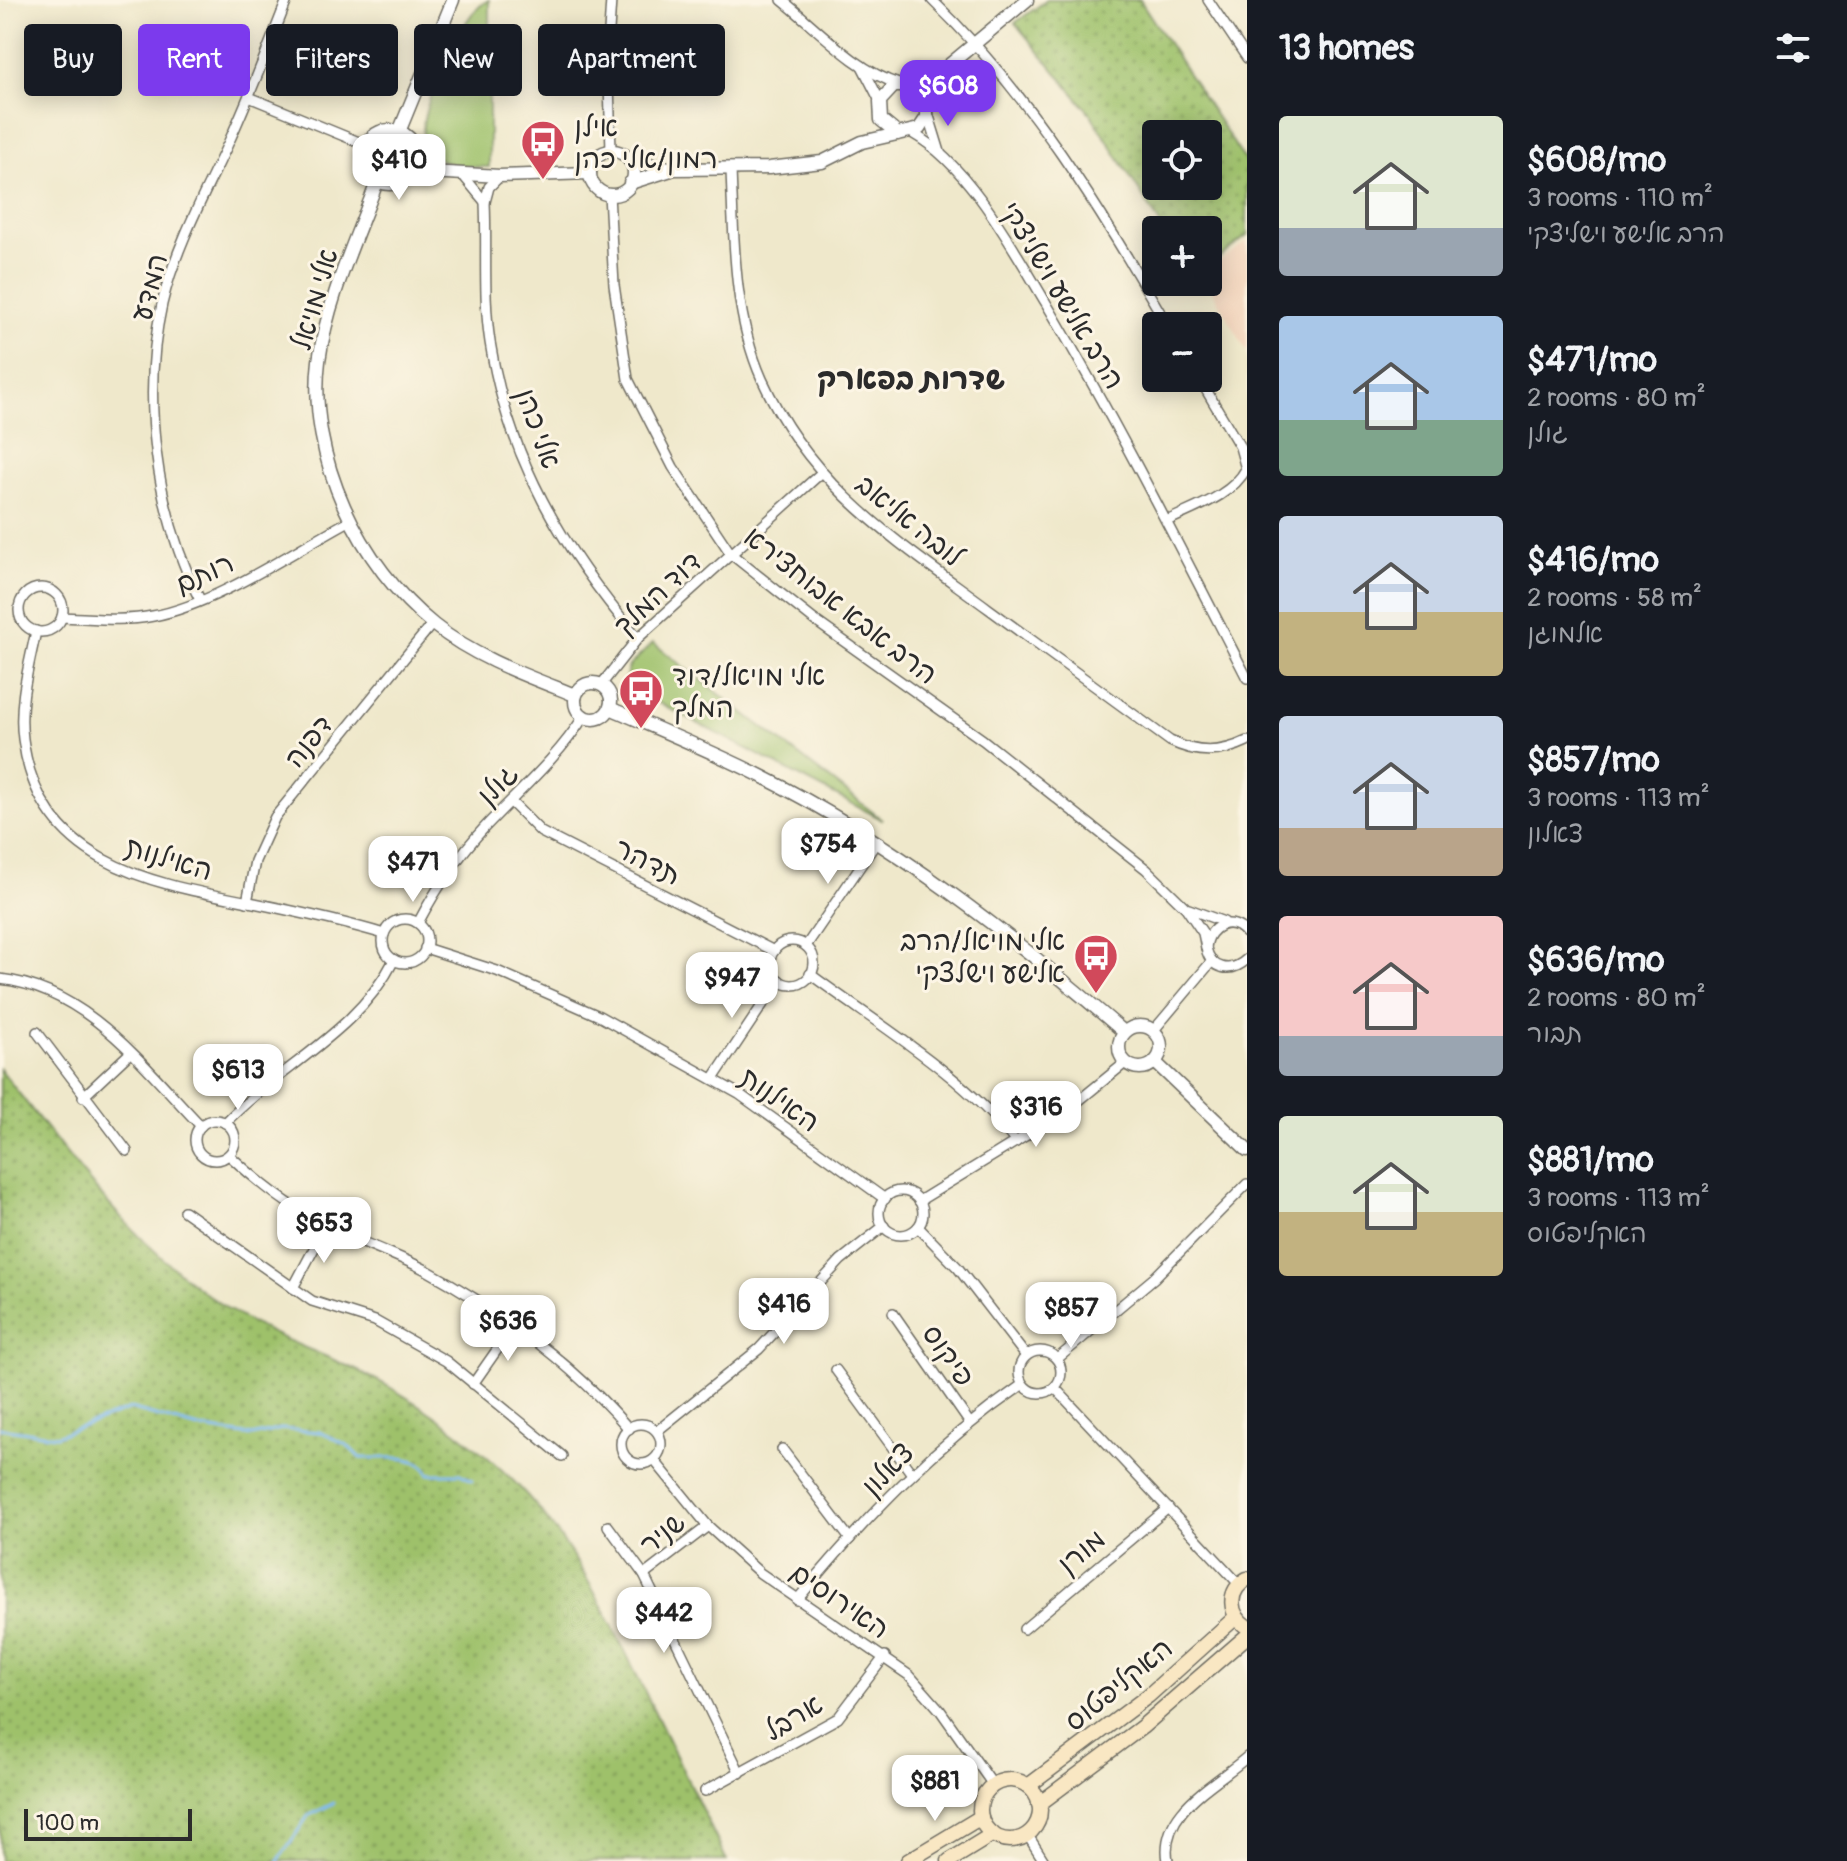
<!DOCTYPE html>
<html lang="en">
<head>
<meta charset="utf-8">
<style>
	:root { --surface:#171b24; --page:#242831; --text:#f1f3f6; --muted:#9ea1a6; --accent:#7c3aed }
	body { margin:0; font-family:Pangolin,"Playpen Sans Hebrew",sans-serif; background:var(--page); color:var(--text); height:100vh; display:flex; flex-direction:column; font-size:30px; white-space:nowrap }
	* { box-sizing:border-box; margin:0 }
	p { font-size:26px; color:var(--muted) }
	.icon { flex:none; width:44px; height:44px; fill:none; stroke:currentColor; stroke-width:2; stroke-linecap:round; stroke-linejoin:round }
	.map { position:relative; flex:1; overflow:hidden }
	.details { display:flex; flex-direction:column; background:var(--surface); width:600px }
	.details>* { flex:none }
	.top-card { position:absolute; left:24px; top:24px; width:760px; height:72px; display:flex; gap:16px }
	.tools { position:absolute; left:1142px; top:120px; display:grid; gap:16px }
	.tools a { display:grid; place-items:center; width:80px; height:80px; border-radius:8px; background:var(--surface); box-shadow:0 4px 20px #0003; font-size:40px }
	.scale { position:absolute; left:24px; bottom:20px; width:168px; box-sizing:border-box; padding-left:8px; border:4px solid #2b2b2b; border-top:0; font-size:22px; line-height:28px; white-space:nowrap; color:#2b2b2b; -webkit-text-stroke:6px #fcf5e5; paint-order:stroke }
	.price { position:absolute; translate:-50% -68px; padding:0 18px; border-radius:16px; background:#fff; color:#222; font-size:26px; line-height:52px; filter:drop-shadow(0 2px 4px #0008) }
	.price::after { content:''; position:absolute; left:50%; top:48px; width:24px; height:18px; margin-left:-12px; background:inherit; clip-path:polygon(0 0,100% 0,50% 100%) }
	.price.on { background:var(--accent); color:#fff }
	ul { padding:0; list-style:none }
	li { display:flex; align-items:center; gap:24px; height:200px; padding:0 32px }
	li span { display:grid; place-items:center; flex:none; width:224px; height:160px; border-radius:8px; color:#555 }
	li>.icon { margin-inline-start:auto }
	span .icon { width:96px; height:96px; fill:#fffc; stroke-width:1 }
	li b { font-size:34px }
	h2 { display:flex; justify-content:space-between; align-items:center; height:96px; padding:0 32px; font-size:34px }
	.tag { padding:0 28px; border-radius:8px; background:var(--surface); box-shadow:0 4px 20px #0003; font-size:28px; line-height:72px }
	.tag.on { background:var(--accent); color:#fff }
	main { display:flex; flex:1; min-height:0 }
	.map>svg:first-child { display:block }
	.built { fill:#f2d5bd }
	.grass { fill:url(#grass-dots); stroke:#64764b; stroke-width:2; fill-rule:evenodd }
	.park { fill:#9ec16b; stroke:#64764b; stroke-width:2 }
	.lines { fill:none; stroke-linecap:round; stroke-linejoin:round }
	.stream { stroke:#81bbf2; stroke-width:3 }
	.minor-casing { stroke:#706d63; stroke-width:12 }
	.tertiary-casing { stroke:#706d63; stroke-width:15 }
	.secondary-casing { stroke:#706d63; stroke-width:17 }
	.minor { stroke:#fff; stroke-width:9 }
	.tertiary { stroke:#fff; stroke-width:12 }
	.secondary { stroke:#f9e7c3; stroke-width:14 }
	.labels { text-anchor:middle; stroke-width:6; stroke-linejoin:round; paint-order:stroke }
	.poi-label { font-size:28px; fill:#2b2b2b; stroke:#fcf5e5; text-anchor:start }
	.street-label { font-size:28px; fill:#2b2b2b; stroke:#fcf5e5 }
	.neighbourhood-label { font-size:30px; font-weight:bold; fill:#2b2b2b; stroke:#fcf5e5 }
</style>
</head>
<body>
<main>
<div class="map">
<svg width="1247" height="1861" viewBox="0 0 1247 1861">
	<defs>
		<pattern id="grass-dots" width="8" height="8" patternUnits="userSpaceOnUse" patternTransform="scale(2)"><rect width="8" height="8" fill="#9ec16b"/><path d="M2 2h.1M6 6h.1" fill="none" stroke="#819d58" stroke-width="1.8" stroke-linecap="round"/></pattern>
	</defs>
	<rect width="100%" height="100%" fill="#fcf5e5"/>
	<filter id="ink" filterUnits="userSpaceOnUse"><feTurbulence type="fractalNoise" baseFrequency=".0125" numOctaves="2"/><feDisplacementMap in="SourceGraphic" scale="16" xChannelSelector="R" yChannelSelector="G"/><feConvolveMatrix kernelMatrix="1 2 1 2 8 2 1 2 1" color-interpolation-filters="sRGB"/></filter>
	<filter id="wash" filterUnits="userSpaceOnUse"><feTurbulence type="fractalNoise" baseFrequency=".006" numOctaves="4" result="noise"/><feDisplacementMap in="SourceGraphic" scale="32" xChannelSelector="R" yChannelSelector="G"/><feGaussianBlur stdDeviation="1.8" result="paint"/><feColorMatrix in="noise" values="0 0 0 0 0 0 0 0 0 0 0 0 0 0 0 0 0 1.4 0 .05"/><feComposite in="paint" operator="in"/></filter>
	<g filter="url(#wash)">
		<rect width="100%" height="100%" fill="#efe8cb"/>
		<path class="built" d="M 1247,241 L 1247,352 L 1207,282 L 1208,269 Z"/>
		<g class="grass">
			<path d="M 1047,0 L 1140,0 L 1247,164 L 1247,236 L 1208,266 L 1208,230 L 1164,230 L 1090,113 L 1015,23 ZM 1156,134 L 1208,134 L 1208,186 L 1156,186 Z"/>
			<path d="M 0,1069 C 69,1157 133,1247 228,1309 C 279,1342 338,1357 391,1388 C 431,1411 468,1439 502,1470 C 568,1530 607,1614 645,1692 C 673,1749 700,1805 727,1861 L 0,1861 Z"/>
		</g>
		<g class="park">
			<path d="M 489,0 L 489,167 C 404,169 415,127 444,66 C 456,44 465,12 489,0 Z"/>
			<path d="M 653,643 L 883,820 L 624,685 L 629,666 Z"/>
		</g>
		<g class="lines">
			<g class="stream">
				<path d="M 0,1428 L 56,1436 L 130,1409 L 199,1428 L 252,1436 L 281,1429 L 320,1432 L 347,1445 L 360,1458 C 382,1459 420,1452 429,1474 L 460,1474 L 472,1480"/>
				<path d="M 278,1861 L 308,1816 L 334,1803"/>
			</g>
		</g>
	</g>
	<g filter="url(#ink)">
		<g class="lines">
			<g class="minor-casing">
				<g id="minor">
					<path d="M 611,0 L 608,46 L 611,151"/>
					<path d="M 782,0 C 817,28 856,71 899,84"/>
					<path d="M 932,0 C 1033,97 1098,207 1168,326"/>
					<path d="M 1208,0 L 1247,58"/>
					<path d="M 862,66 L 880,101"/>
					<path d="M 249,97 L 366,145"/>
					<path d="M 928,113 L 940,152"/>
					<path d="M 912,133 C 969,165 1013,248 1046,303 C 1118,425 1182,552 1247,678"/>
					<path d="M 731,170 C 734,240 733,314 762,379 C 811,488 897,541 989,609 C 1049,653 1110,697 1170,741 C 1197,754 1220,754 1247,741"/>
					<path d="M 462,174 L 485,202"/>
					<path d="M 500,176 L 489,187 L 485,202 C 487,247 483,297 490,342 C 508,458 563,550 638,638"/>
					<path d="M 609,194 L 614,285 L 628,379 L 673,467 L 731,554 L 814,620 L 983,740 L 1146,869 L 1186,908 L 1203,933 L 1206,948"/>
					<path d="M 1167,521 C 1193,508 1232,496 1246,469 L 1240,447 L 1199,378"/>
					<circle cx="41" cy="610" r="22"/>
					<path d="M 200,600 C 156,514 141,399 162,304 C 175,249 203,197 227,146 C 249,98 268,49 287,0"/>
					<path d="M 62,617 C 92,618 123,622 153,616 C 215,605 295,550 351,520"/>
					<path d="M 36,631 C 29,666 18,703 23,739 C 39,865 151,883 254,903 C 298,912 341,921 384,934"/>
					<path d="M 601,685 L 638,638 L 820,474"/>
					<path d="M 511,802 L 541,832 L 774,951"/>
					<path d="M 247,902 L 255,861 L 275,817 L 432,624"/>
					<path d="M 1189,909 L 1224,922"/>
					<circle cx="405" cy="941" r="22"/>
					<path d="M 418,923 C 436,889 458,856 485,827 C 519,791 557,759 584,716"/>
					<path d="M 1247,934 C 1232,915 1208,925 1206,948 C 1211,970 1231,974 1247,959"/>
					<circle cx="792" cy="963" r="22"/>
					<path d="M 806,946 L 876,843"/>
					<path d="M 425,948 L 497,971 L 599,1016 L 739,1094 L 885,1199"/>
					<path d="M 810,974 C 880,1026 961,1073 1016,1142"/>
					<path d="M 0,979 C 88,989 143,1066 201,1126"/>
					<path d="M 1154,1030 L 1212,961"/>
					<path d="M 37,1032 L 127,1151"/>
					<path d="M 713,1079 L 779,980"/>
					<path d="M 83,1097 L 130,1053"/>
					<circle cx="215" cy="1140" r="20"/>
					<path d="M 225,1123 C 280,1066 357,1033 394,960"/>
					<path d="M 229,1155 C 259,1183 290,1208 327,1226 C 360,1242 396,1254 428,1271 C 504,1313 572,1363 629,1429"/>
					<circle cx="901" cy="1213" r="22"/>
					<path d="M 919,1201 L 1066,1111 L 1125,1063"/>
					<path d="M 184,1211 L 312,1301 L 375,1321 L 446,1361 L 562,1456"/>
					<path d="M 918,1227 L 958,1268 L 1026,1356"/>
					<path d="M 293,1288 L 326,1226"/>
					<path d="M 893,1313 L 969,1422"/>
					<circle cx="1040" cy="1372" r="21"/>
					<path d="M 1057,1359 L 1154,1278 L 1247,1184"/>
					<path d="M 836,1370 L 912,1474"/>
					<path d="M 473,1384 L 515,1324"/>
					<path d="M 1055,1388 L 1239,1584"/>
					<circle cx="641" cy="1444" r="20"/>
					<path d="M 657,1431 L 759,1349 L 841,1260 L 884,1226"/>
					<path d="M 782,1449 L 850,1539"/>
					<path d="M 654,1460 L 708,1526 L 760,1573 L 910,1676 L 940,1710 L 993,1785"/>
					<path d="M 608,1526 L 644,1575 L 740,1773"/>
					<path d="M 644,1575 L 708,1526"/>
					<path d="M 797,1600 C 867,1516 932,1447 1022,1385"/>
					<path d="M 1024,1629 L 1168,1508"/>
					<path d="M 705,1791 L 838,1718 L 885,1656"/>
					<path d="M 1027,1834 L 1044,1861"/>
					<path d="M 1168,1861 C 1159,1811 1215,1785 1247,1757"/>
				</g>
			</g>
			<g class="tertiary-casing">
				<g id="tertiary">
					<path d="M 910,86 L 943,70 L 1027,0"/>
					<circle cx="390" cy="157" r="27"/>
					<path d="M 399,132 L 453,0"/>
					<circle cx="612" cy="173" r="22"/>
					<path d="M 629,160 L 674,169 L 769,168 L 822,162 L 862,142 L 919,129 L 927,117 L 927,102 L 910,86 L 894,86 L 880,101 L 881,120 L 898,134"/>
					<path d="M 410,176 L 429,172 L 500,176 L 590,173"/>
					<path d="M 377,182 C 356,239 327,300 319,361 C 307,457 360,566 434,625 C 475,658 527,676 575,695"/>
					<path d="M 630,183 L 671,170"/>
					<circle cx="593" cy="701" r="18"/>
					<path d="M 610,708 C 660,730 712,751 761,776 C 893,842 1013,936 1124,1032"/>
					<circle cx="1140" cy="1047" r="21"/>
					<path d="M 1156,1063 L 1247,1150"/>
				</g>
			</g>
			<g class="secondary-casing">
				<g id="secondary">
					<path d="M 1247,1579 C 1226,1591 1229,1615 1247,1627"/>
					<circle cx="1010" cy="1810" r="30"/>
					<path d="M 1028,1786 L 1148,1696 L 1236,1617"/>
					<path d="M 1039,1804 L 1142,1727 L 1247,1636"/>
					<path d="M 908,1861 L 981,1817"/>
					<path d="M 949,1861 L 993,1834"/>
				</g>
			</g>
			<use href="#minor" class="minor"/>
			<use href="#tertiary" class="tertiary"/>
			<use href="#secondary" class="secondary"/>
		</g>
	</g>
	<defs>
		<g id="bus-pin" transform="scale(2.3)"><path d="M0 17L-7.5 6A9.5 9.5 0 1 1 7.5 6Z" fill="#d1495b" stroke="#fcf5e5"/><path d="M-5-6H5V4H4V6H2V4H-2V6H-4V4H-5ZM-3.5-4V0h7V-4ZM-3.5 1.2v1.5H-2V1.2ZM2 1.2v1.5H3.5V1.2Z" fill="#fff"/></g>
	</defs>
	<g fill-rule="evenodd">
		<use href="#bus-pin" x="543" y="142"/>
		<use href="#bus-pin" x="641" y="691"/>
		<use href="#bus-pin" x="1096" y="956"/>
	</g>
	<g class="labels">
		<g class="poi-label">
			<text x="574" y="136">אילן<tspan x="574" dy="32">רמון/אלי כהן</tspan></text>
			<text x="672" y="685">אלי מויאל/דוד<tspan x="672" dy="32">המלך</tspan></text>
			<text x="1065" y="950" text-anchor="end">אלי מויאל/הרב<tspan x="1065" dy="32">אלישע וישלצקי</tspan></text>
		</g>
		<g class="street-label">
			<text transform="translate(149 287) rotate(-75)" y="10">המדע</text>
			<text transform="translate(1063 295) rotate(59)" y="10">הרב אלישע וישליצקי</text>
			<text transform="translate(314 299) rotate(-74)" y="10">אלי מויאל</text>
			<text transform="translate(539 428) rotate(70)" y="10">אלי כהן</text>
			<text transform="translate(910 520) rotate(39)" y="10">לובה אליאב</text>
			<text transform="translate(204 573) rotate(-25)" y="10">רותם</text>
			<text transform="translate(657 593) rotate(-43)" y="10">דוד המלך</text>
			<text transform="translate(841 605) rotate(38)" y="10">הרב אבא אבוחצירא</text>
			<text transform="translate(308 741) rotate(-51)" y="10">דפנה</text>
			<text transform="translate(497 784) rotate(-45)" y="10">גולן</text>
			<text transform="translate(169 858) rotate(17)" y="10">האילנות</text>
			<text transform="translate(648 861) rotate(27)" y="10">תדהר</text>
			<text transform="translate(780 1099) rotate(35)" y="10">האילנות</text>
			<text transform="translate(949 1355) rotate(55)" y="10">פיקוס</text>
			<text transform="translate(887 1469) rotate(-46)" y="10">צאלון</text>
			<text transform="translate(662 1533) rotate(-38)" y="10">שניר</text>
			<text transform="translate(1081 1551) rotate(-40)" y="10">מורן</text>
			<text transform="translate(840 1600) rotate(34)" y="10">האירוסים</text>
			<text transform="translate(1118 1684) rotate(-39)" y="10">האקליפטוס</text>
			<text transform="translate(793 1717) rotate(-31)" y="10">ארבל</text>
		</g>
		<g class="neighbourhood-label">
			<text x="911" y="389">שדרות בפארק</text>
		</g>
	</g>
</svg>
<div class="tools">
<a><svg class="icon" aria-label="locate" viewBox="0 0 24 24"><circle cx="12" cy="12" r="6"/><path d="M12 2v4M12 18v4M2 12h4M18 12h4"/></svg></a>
<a>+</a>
<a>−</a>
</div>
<div class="scale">100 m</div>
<b class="price on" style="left:948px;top:128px">$608</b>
<b class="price" style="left:399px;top:202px">$410</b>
<b class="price" style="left:828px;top:886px">$754</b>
<b class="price" style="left:413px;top:904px">$471</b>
<b class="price" style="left:732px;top:1020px">$947</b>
<b class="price" style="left:238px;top:1112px">$613</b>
<b class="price" style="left:1036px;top:1149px">$316</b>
<b class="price" style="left:324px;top:1265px">$653</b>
<b class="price" style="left:784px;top:1346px">$416</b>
<b class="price" style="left:1071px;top:1350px">$857</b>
<b class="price" style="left:508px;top:1363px">$636</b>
<b class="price" style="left:664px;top:1655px">$442</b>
<b class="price" style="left:935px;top:1823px">$881</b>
<div class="top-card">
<a class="tag">Buy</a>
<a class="tag on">Rent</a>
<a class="tag">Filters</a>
<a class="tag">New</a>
<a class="tag">Apartment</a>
</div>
</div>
<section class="details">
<h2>13 homes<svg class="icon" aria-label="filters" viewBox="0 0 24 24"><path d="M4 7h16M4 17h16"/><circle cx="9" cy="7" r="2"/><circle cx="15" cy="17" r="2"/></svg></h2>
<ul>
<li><span style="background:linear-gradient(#dfe7d0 70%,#9aa5b1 0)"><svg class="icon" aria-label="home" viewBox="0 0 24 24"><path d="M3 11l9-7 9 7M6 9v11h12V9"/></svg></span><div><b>$608/mo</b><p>3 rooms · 110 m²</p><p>הרב אלישע וישליצקי</p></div></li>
<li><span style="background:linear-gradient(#a9c7e8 65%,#7fa58c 0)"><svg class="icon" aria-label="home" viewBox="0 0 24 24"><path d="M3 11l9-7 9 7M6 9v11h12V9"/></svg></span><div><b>$471/mo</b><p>2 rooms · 80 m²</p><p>גולן</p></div></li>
<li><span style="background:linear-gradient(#c9d6e8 60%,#c2b280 0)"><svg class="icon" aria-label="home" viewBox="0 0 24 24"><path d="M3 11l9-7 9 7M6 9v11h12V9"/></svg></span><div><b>$416/mo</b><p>2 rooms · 58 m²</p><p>אלמוגן</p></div></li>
<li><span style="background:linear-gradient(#c9d6e8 70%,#b9a48a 0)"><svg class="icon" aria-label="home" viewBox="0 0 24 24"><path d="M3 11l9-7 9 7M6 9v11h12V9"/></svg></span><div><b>$857/mo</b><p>3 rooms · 113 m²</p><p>צאלון</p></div></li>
<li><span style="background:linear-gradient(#f6c9c9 75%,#9aa5b1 0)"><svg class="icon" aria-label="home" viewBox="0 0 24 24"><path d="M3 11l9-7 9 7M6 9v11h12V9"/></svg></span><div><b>$636/mo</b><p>2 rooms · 80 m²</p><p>תבור</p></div></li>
<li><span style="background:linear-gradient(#dfe7d0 60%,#c2b280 0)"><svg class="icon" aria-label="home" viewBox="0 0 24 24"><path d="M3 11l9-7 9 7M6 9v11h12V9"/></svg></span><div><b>$881/mo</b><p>3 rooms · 113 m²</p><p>האקליפטוס</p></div></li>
</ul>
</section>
</main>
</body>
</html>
